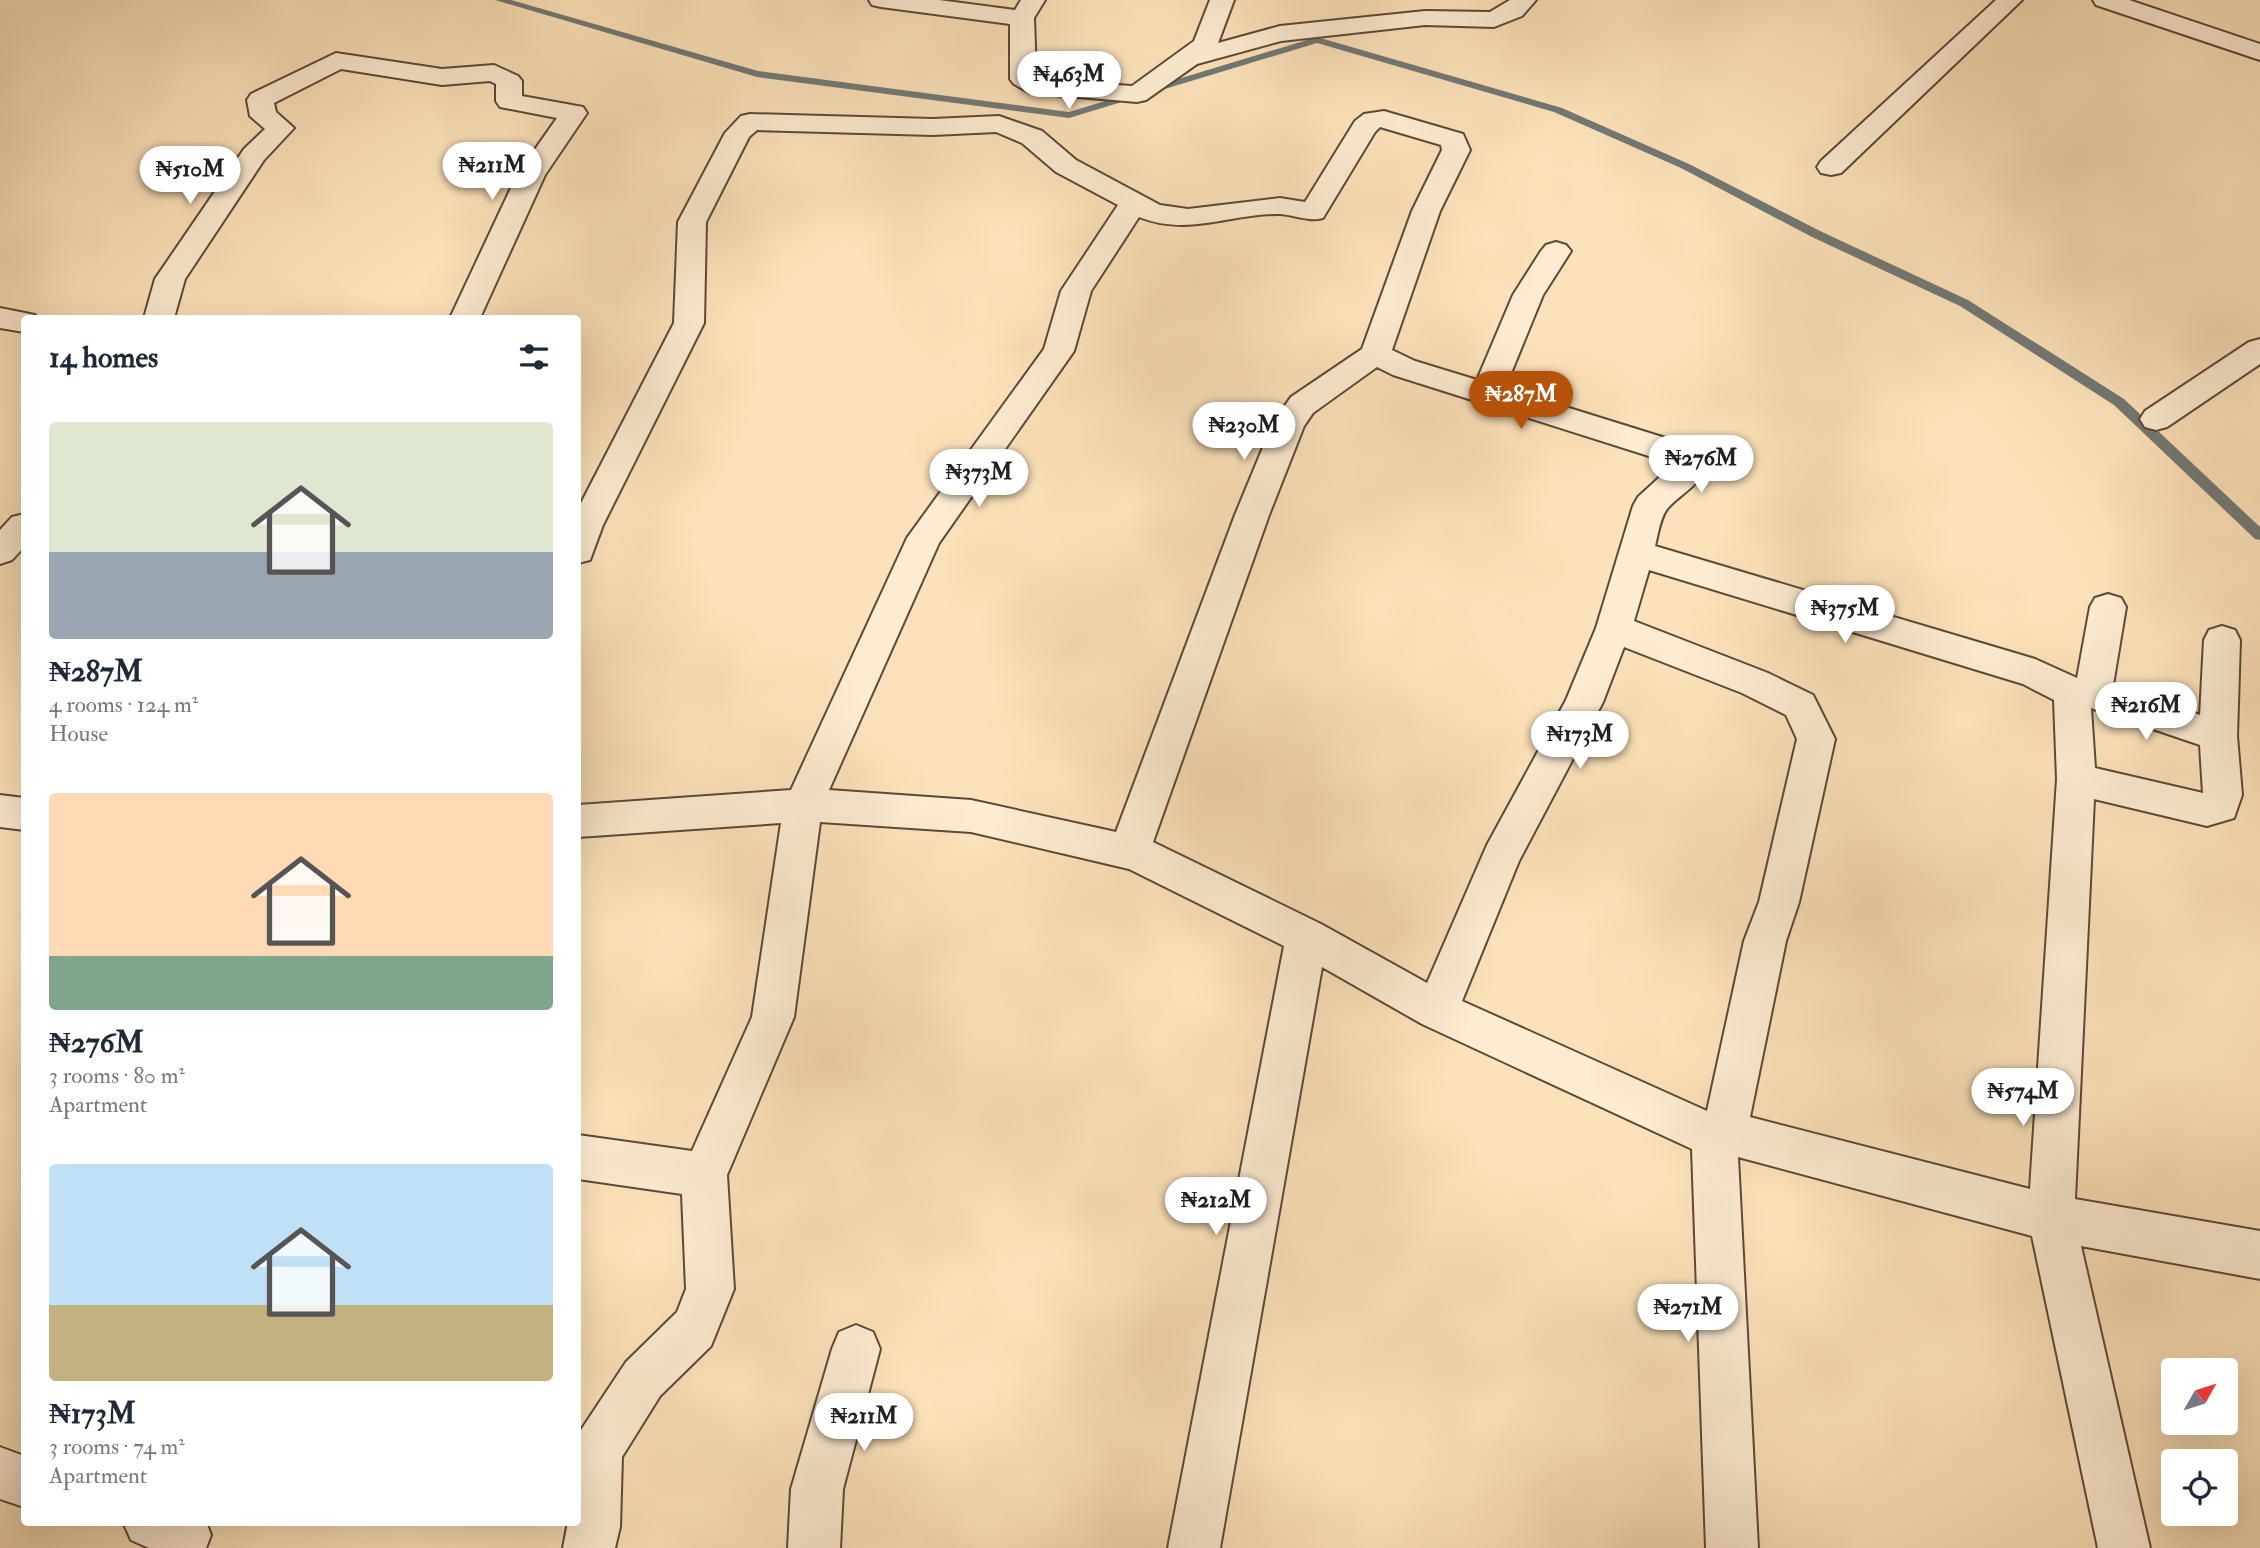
<!DOCTYPE html>
<html lang="en">
<head>
<meta charset="utf-8">
<style>
	:root { --surface:#fff; --page:#f2f2f3; --text:#1f2937; --muted:#747a83; --accent:#b45309 }
	body { margin:0; font-family:"IM FELL Double Pica",serif; background:var(--page); color:var(--text); height:100vh; display:flex; flex-direction:column; font-size:26px; white-space:nowrap }
	* { box-sizing:border-box; margin:0 }
	p { font-size:23px; color:var(--muted) }
	.icon { flex:none; width:38px; height:38px; fill:none; stroke:currentColor; stroke-width:2; stroke-linecap:round; stroke-linejoin:round }
	.map { position:relative; flex:1; overflow:hidden }
	.drawer { position:absolute; left:21px; top:315px; width:560px; height:1211px; display:flex; flex-direction:column; background:var(--surface); border-radius:7px; box-shadow:0 7px 28px #0002 }
	.drawer>* { flex:none }
	.needle { width:46px; rotate:51deg }
	.fabs { position:absolute; left:2161px; top:1358px; display:grid; gap:14px }
	.fabs a { display:grid; place-items:center; width:77px; height:77px; border-radius:7px; background:var(--surface); box-shadow:0 7px 28px #0002; font-size:35px }
	.price { position:absolute; translate:-50% -60px; padding:0 16px; border-radius:24px; background:#fff; color:#222; font-size:23px; line-height:46px; filter:drop-shadow(0 2px 4px #0008) }
	.price::after { content:''; position:absolute; left:50%; top:42px; width:21px; height:16px; margin-left:-10px; background:inherit; clip-path:polygon(0 0,100% 0,50% 100%) }
	.price.on { background:var(--accent); color:#fff }
	ul { padding:0; list-style:none }
	li { display:grid; align-content:center; gap:14px; height:371px; padding:0 28px }
	li span { display:grid; place-items:center; height:217px; border-radius:7px; color:#555 }
	li>.icon { margin-inline-start:auto }
	span .icon { width:126px; height:126px; fill:#fffc; stroke-width:1 }
	li b { font-size:30px }
	h2 { display:flex; justify-content:space-between; align-items:center; height:84px; padding:0 28px; font-size:30px }
	.map>svg:first-child { display:block }
	.lines { fill:none; stroke-linecap:round; stroke-linejoin:round }
	.stream { fill:#727975; fill-rule:evenodd }
	.minor-casing { stroke:#5c4938; stroke-width:4 }
	.minor { fill:#fdecd2; fill-rule:evenodd }
</style>
</head>
<body>
<div class="map">
<svg width="2260" height="1548" viewBox="0 0 2260 1548">
	<rect width="100%" height="100%" fill="#fce2ba"/>
	<filter id="stains"><feTurbulence type="fractalNoise" baseFrequency=".00286" numOctaves="4"/><feColorMatrix values="0 0 0 0 .2 0 0 0 0 .09 0 0 0 0 .02 0 0 0 .5 -.17"/></filter>
	<radialGradient id="worn" r=".72"><stop offset=".6" stop-color="#630" stop-opacity="0"/><stop offset="1" stop-color="#630" stop-opacity=".3"/></radialGradient>
	<g class="lines">
		<path class="stream" d="M 495,0 L 511,0 L 758,71 L 1069,112 L 1317,37 L 1562,108 L 1689,164 L 1820,231 L 1968,300 L 2124,399 L 2260,527 L 2260,540 L 2255,539 L 2114,405 L 1960,306 L 1812,237 L 1681,168 L 1554,112 L 1317,43 L 1069,118 L 757,77 Z"/>
		<g class="minor-casing">
			<g id="minor">
				<path d="M 869,0 L 939,0 L 1015,10 L 1021,0 L 1045,0 L 1034,18 L 1036,75 L 1044,80 L 1132,86 L 1194,41 L 1210,0 L 1234,0 L 1218,43 L 1280,26 L 1425,11 L 1490,12 L 1510,0 L 1536,0 L 1522,16 L 1494,27 L 1425,25 L 1281,41 L 1197,64 L 1146,100 L 1137,102 L 1030,93 L 1014,84 L 1010,79 L 1010,24 L 881,7 L 872,5 Z"/>
				<path d="M 1996,0 L 2022,0 L 1841,173 L 1831,175 L 1821,173 L 1817,167 L 1821,161 Z"/>
				<path d="M 2093,0 L 2129,0 L 2260,44 L 2260,60 L 2096,5 Z"/>
				<path d="M 336,53 L 442,69 L 494,65 L 518,76 L 522,81 L 522,96 L 583,107 L 587,113 L 545,175 L 480,318 L 450,318 L 517,175 L 557,118 L 500,107 L 496,101 L 496,84 L 490,81 L 442,85 L 341,69 L 274,103 L 276,112 L 294,128 L 264,160 L 185,279 L 174,318 L 144,318 L 155,279 L 244,149 L 265,129 L 250,116 L 247,100 L 251,94 Z"/>
				<path d="M 1384,111 L 1463,134 L 1470,150 L 1440,211 L 1392,350 L 1415,361 L 1477,380 L 1513,295 L 1541,251 L 1546,245 L 1556,242 L 1566,245 L 1571,251 L 1543,295 L 1505,388 L 1704,450 C 1719,475 1681,492 1667,509 C 1660,518 1658,535 1655,546 L 2035,659 L 2077,678 L 2090,607 L 2095,598 L 2108,594 L 2121,598 L 2126,607 L 2113,685 L 2200,715 L 2204,640 L 2209,630 L 2222,626 L 2235,630 L 2240,640 L 2237,736 L 2242,795 L 2234,818 L 2207,826 L 2094,799 L 2075,1199 L 2260,1231 L 2260,1279 L 2081,1246 L 2150,1548 L 2098,1548 L 2032,1236 L 1738,1157 L 1758,1548 L 1706,1548 L 1692,1149 L 1422,1024 L 1322,967 L 1220,1548 L 1168,1548 L 1284,946 L 1129,869 L 971,832 L 820,822 L 794,1017 L 727,1175 L 734,1289 L 711,1346 L 660,1396 L 622,1457 L 620,1527 L 615,1548 L 563,1548 L 568,1522 L 578,1522 L 579,1433 L 626,1362 L 677,1312 L 686,1289 L 682,1194 L 578,1179 L 578,1135 L 692,1151 L 752,1017 L 781,823 L 578,837 L 578,805 L 791,790 L 907,538 L 1044,349 L 1061,291 L 1118,205 L 1056,172 L 1022,143 L 996,132 L 933,135 L 757,130 L 749,137 L 706,222 L 704,323 L 603,525 L 590,560 L 578,563 L 578,509 L 674,323 L 678,222 L 725,133 L 741,116 L 750,114 L 933,119 L 999,116 L 1042,131 L 1076,160 L 1160,205 L 1188,209 L 1280,198 L 1305,202 L 1355,121 L 1364,114 ZM 1380,127 L 1441,145 L 1442,150 L 1412,211 L 1362,349 L 1291,397 L 1273,423 L 1235,515 L 1116,832 L 971,800 L 829,790 L 939,543 L 1074,351 L 1091,291 L 1139,217 C 1189,237 1231,213 1280,214 C 1295,215 1308,222 1323,218 L 1375,132 ZM 1377,367 L 1393,375 L 1674,464 L 1638,497 L 1633,506 L 1596,628 L 1566,700 L 1487,845 L 1427,983 L 1321,924 L 1153,842 L 1269,515 L 1304,426 L 1313,413 ZM 1649,570 L 2023,684 L 2054,700 L 2057,779 L 2030,1189 L 1750,1117 L 1786,941 L 1799,902 L 1835,739 L 1813,695 L 1768,673 L 1634,621 ZM 1624,647 L 1742,693 L 1786,715 L 1797,739 L 1759,902 L 1744,941 L 1707,1111 L 1462,1001 L 1519,861 L 1603,702 ZM 2091,708 L 2200,745 L 2203,793 L 2095,768 Z"/>
				<path d="M 0,308 L 35,315 L 37,318 L 24,318 L 24,332 L 0,328 Z"/>
				<path d="M 2260,339 L 2260,364 L 2167,427 L 2156,430 L 2145,427 L 2140,419 L 2145,411 L 2249,342 Z"/>
				<path d="M 24,514 L 24,547 L 12,560 L 0,564 L 0,530 L 12,517 Z"/>
				<path d="M 0,795 L 24,798 L 24,830 L 0,827 Z"/>
				<path d="M 856,1325 L 873,1332 L 880,1349 L 843,1489 L 840,1548 L 788,1548 L 791,1489 L 832,1349 L 839,1332 Z"/>
				<path d="M 0,1447 L 24,1456 L 24,1507 L 0,1499 Z"/>
				<path d="M 123,1522 L 206,1522 L 211,1535 L 206,1548 L 149,1548 L 131,1540 Z"/>
			</g>
		</g>
		<use href="#minor" class="minor"/>
	</g>
	<rect width="100%" height="100%" filter="url(#stains)"/>
	<rect width="100%" height="100%" fill="url(#worn)"/>
</svg>
<div class="fabs">
<a><svg class="needle" viewBox="-14 -14 28 28"><path d="M0-13l5 13h-10z" fill="#e53935"/><path d="M0 13l5-13h-10z" fill="#747a83"/></svg></a>
<a><svg class="icon" aria-label="locate" viewBox="0 0 24 24"><circle cx="12" cy="12" r="6"/><path d="M12 2v4M12 18v4M2 12h4M18 12h4"/></svg></a>
</div>
<b class="price" style="left:1069px;top:111px">₦463M</b>
<b class="price" style="left:492px;top:202px">₦211M</b>
<b class="price" style="left:190px;top:206px">₦510M</b>
<b class="price on" style="left:1521px;top:431px">₦287M</b>
<b class="price" style="left:1244px;top:462px">₦230M</b>
<b class="price" style="left:1701px;top:495px">₦276M</b>
<b class="price" style="left:979px;top:509px">₦373M</b>
<b class="price" style="left:1845px;top:645px">₦375M</b>
<b class="price" style="left:2146px;top:742px">₦216M</b>
<b class="price" style="left:1580px;top:771px">₦173M</b>
<b class="price" style="left:2023px;top:1128px">₦574M</b>
<b class="price" style="left:1216px;top:1237px">₦212M</b>
<b class="price" style="left:1688px;top:1344px">₦271M</b>
<b class="price" style="left:864px;top:1453px">₦211M</b>
<section class="drawer">
<h2>14 homes<svg class="icon" aria-label="filters" viewBox="0 0 24 24"><path d="M4 7h16M4 17h16"/><circle cx="9" cy="7" r="2"/><circle cx="15" cy="17" r="2"/></svg></h2>
<ul>
<li><span style="background:linear-gradient(#dfe7d0 60%,#9aa5b1 0)"><svg class="icon" aria-label="home" viewBox="0 0 24 24"><path d="M3 11l9-7 9 7M6 9v11h12V9"/></svg></span><div><b>₦287M</b><p>4 rooms · 124 m²</p><p>House</p></div></li>
<li><span style="background:linear-gradient(#ffd9b3 75%,#7fa58c 0)"><svg class="icon" aria-label="home" viewBox="0 0 24 24"><path d="M3 11l9-7 9 7M6 9v11h12V9"/></svg></span><div><b>₦276M</b><p>3 rooms · 80 m²</p><p>Apartment</p></div></li>
<li><span style="background:linear-gradient(#bfe0f5 65%,#c2b280 0)"><svg class="icon" aria-label="home" viewBox="0 0 24 24"><path d="M3 11l9-7 9 7M6 9v11h12V9"/></svg></span><div><b>₦173M</b><p>3 rooms · 74 m²</p><p>Apartment</p></div></li>
</ul>
</section>
</div>
</body>
</html>
